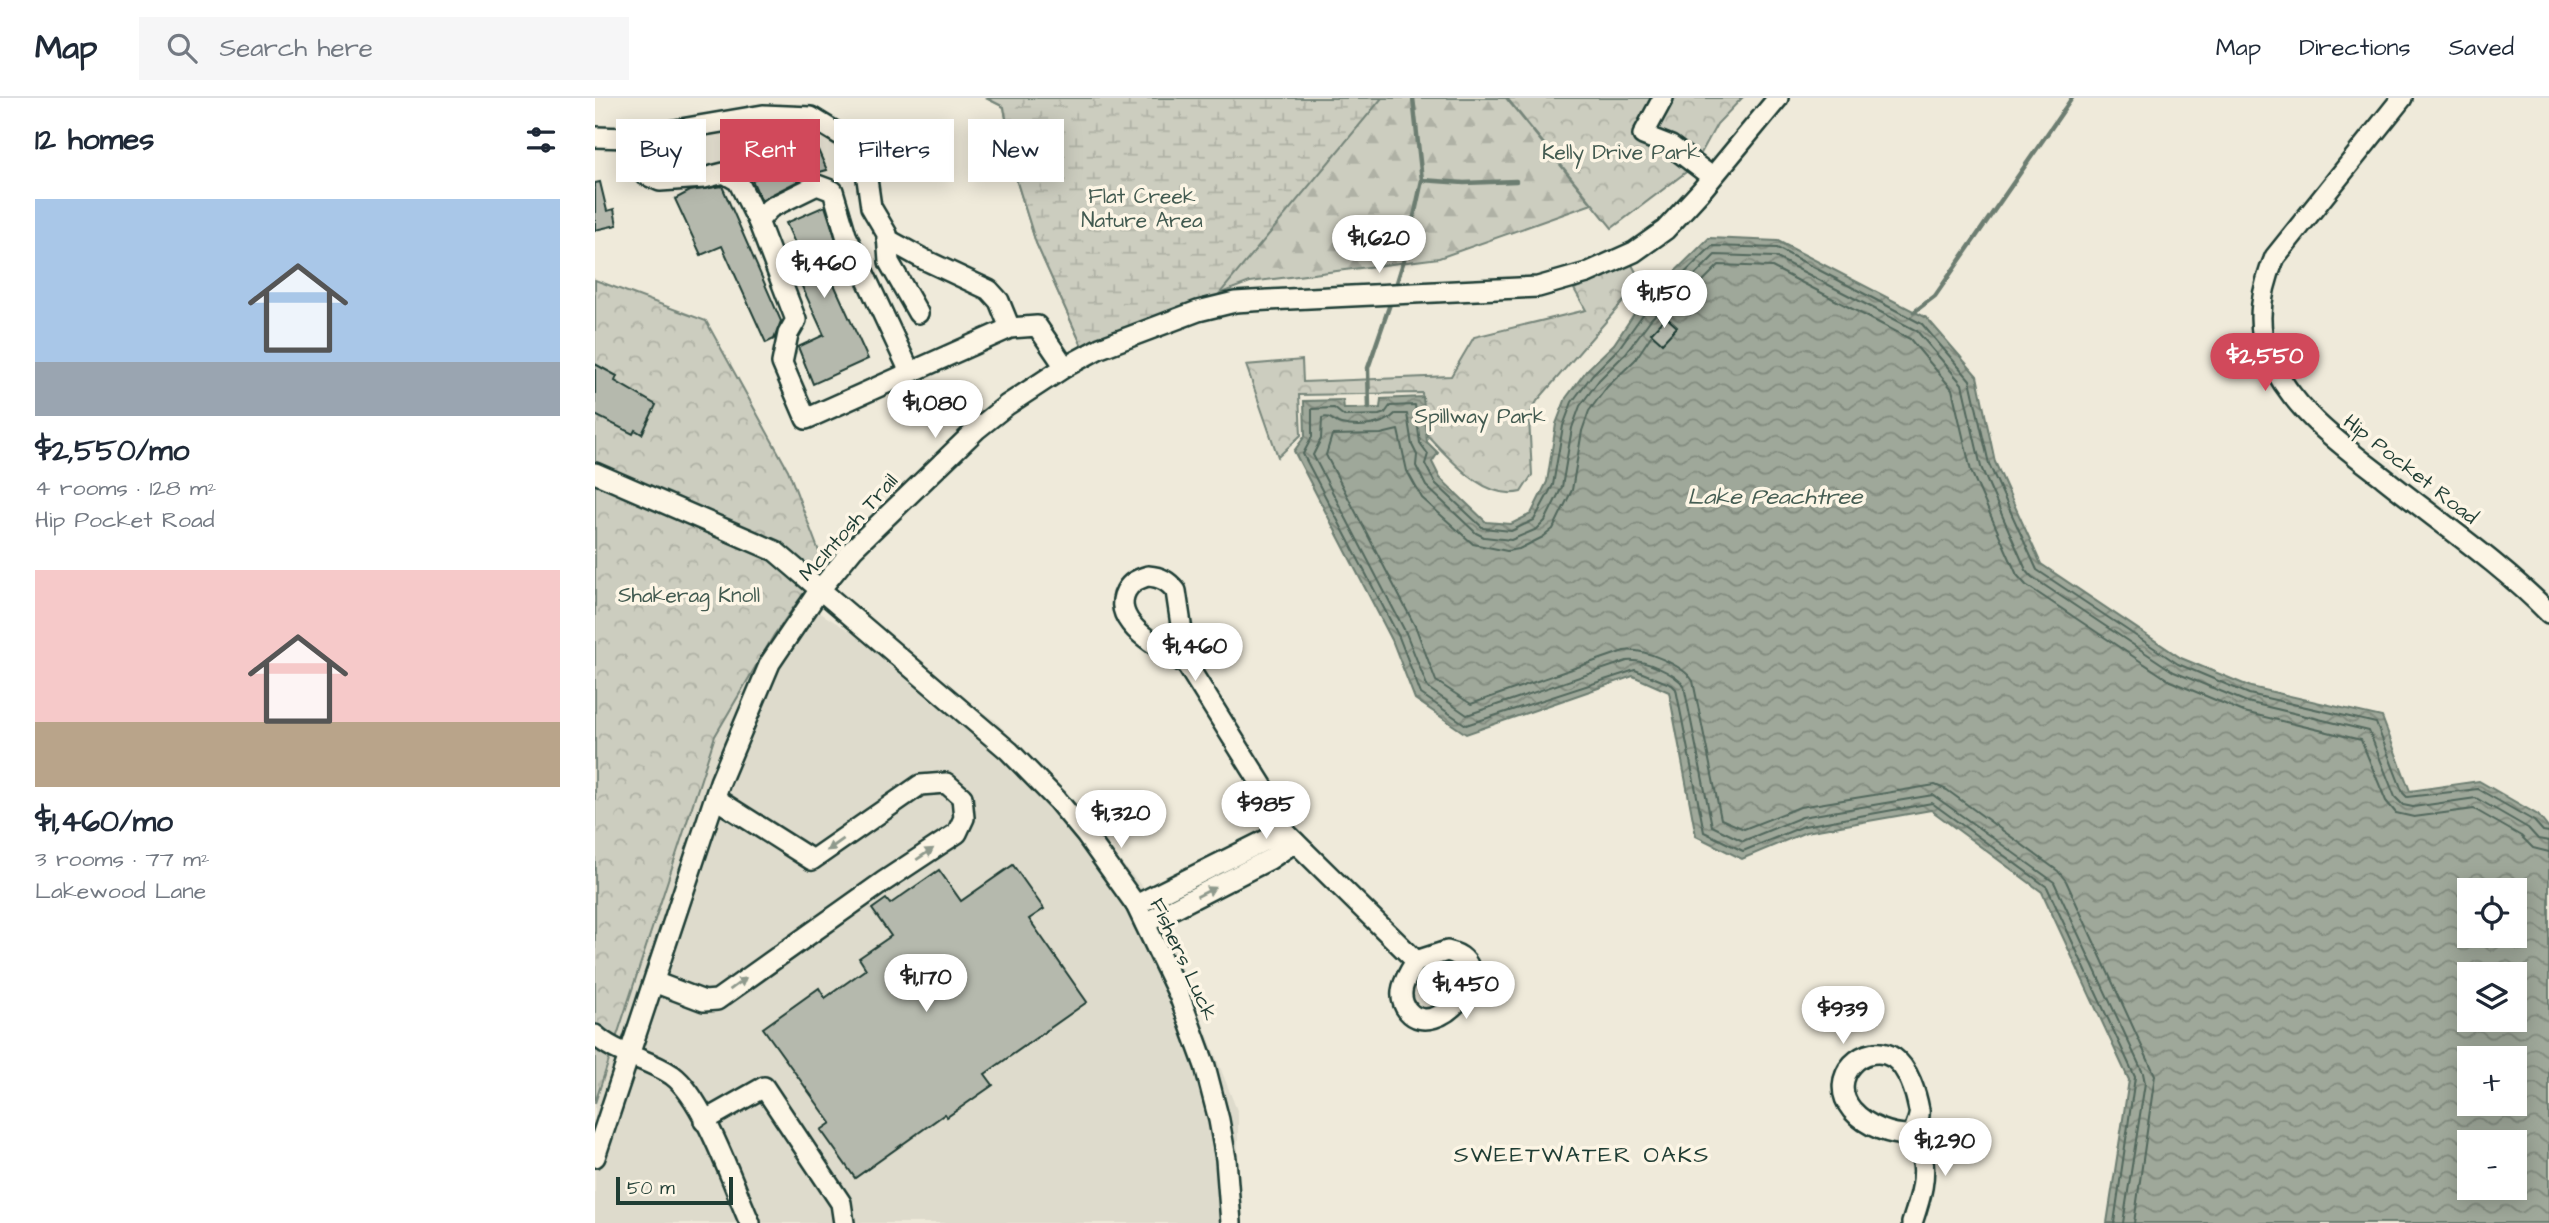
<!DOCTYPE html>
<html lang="en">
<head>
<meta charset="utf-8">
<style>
	:root { --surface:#fff; --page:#f6f6f7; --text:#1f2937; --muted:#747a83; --line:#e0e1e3; --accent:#d1495b }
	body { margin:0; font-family:"Architects Daughter",sans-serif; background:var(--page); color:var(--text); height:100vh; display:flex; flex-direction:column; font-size:26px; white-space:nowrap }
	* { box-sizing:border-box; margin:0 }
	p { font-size:23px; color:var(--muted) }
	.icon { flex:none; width:38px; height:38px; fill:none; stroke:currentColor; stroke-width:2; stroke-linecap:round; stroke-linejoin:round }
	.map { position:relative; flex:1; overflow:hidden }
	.side { display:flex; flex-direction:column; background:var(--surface); width:595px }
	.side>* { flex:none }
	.guide { position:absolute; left:21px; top:21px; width:665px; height:63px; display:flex; gap:14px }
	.controls { position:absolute; left:1862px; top:780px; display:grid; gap:14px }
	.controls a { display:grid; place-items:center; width:70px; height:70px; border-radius:0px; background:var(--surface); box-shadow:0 4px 18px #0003; font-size:35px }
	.scale { position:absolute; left:21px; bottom:18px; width:117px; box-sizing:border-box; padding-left:7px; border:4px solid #1f3d34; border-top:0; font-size:19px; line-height:24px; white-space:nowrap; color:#1f3d34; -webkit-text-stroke:5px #fcf5e5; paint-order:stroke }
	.price { position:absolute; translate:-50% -60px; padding:0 16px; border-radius:24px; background:#fff; color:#222; font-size:23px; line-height:46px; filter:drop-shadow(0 2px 4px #0008) }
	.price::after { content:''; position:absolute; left:50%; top:42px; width:21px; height:16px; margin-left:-10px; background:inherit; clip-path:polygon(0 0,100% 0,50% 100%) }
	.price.active { background:var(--accent); color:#fff }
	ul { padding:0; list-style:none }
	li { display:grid; align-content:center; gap:14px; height:371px; padding:0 35px }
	li span { display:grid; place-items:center; height:217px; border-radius:0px; color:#555 }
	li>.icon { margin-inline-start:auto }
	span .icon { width:126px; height:126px; fill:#fffc; stroke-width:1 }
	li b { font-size:30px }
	h2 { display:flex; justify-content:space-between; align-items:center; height:84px; padding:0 35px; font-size:30px }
	.pill { padding:0 24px; border-radius:0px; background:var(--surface); box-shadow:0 4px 18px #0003; font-size:24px; line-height:63px }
	.pill.active { background:var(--accent); color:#fff }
	header { display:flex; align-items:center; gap:42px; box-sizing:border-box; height:98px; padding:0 35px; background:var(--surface); border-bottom:2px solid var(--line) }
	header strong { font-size:33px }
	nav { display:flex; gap:38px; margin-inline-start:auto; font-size:24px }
	.search { width:490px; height:63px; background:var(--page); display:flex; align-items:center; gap:18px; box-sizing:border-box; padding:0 24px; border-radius:0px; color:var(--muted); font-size:26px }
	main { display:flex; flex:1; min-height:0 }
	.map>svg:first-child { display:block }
	.built { fill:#dedbcc }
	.forest { fill:url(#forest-firs); stroke:#76857a; stroke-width:2 }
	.wetland { fill:url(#wetland-marsh); stroke:#76857a; stroke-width:2 }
	.park { fill:url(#park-crowns); stroke:#76857a; stroke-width:2 }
	.water { fill:url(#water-waves); stroke:#6c7d71; stroke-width:2; fill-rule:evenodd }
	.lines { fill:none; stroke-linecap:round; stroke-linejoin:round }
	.shore { stroke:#52685d; stroke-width:2 }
	.stream { stroke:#6c7d71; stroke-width:4.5 }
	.building { fill:#b5b9ad; stroke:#1f3d34; stroke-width:2 }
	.minor-casing { stroke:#1f3d34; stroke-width:24 }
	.minor { stroke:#fcf5e5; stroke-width:19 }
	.oneway { fill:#8e998c }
	.labels { text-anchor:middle; stroke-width:7; stroke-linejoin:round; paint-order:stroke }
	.park-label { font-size:21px; fill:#425a50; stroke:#fcf5e5 }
	.street-label { font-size:21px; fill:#1f3d34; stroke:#fcf5e5 }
	.water-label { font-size:23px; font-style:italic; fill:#455d53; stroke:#fcf5e5 }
	.neighbourhood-label { font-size:23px; letter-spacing:2px; fill:#1f3d34; stroke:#fcf5e5 }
</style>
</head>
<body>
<header>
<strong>Map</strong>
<div class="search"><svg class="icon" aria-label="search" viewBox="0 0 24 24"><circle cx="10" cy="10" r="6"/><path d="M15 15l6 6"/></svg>Search here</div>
<nav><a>Map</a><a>Directions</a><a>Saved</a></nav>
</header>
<main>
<section class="side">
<h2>12 homes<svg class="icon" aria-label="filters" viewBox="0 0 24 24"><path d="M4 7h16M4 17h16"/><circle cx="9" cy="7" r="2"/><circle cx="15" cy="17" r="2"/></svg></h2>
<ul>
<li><span style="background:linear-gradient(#a9c7e8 75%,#9aa5b1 0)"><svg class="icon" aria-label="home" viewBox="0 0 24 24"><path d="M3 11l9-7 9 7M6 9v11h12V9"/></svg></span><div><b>$2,550/mo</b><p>4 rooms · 128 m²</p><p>Hip Pocket Road</p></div></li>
<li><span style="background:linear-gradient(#f6c9c9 70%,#b9a48a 0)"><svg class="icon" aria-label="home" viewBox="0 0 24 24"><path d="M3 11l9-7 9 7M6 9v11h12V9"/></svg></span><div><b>$1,460/mo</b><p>3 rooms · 77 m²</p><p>Lakewood Lane</p></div></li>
</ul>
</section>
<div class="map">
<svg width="1954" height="1125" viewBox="0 0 1954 1125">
	<defs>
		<pattern id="forest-firs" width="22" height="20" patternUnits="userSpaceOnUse" patternTransform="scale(1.75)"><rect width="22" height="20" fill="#cccdbf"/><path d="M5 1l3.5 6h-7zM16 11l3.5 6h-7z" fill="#afb1a5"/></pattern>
		<pattern id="wetland-marsh" width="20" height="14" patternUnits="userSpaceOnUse" patternTransform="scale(1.75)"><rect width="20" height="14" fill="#cccdbf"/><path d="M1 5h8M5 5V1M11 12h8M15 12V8" fill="none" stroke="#afb1a5"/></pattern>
		<pattern id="park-crowns" width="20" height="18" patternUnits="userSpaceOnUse" patternTransform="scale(1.75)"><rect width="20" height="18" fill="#cccdbf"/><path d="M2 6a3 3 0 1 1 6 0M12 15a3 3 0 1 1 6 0" fill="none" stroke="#afb1a5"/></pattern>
		<pattern id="water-waves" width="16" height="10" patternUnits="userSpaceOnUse" patternTransform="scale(1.75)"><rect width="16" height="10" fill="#9fa89a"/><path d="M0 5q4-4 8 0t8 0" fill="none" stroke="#818a7e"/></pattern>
	</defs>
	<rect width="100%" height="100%" fill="#efeada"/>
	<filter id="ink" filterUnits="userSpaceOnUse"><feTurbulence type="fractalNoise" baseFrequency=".0143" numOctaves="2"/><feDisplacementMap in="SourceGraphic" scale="14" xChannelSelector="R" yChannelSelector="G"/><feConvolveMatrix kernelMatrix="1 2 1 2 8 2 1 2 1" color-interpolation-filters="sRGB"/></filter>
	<g filter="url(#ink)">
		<path class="built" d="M 204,502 L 400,622 L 560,803 L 643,1015 L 643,1125 L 0,1125 L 0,1005 L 25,924 L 132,603 Z"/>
		<path class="forest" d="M 391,0 L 911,0 L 997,106 L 844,160 L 655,184 L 487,248 L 441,145 L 422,84 L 409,9 Z"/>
		<path class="wetland" d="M 391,0 L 787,0 L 621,200 L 487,248 L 441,145 L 422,84 L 409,9 Z"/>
		<g class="park">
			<path d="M 912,0 L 1147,0 L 1122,26 L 1099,68 L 1017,130 Z"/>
			<path d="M 1036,165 L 1046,183 L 942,303 L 934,319 L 937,377 L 926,394 C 888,403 854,359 830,335 L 827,295 L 704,297 L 706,337 L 683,359 L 651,267 L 707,262 L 708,284 L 856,278 L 879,239 L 991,212 L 979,191 Z"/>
			<path d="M 0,182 L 111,223 L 193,372 L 231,472 L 204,502 L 179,537 L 120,638 L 0,1005 Z"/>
		</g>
		<path class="water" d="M 1114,140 L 1183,143 L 1332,220 L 1382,278 L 1400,364 L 1446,466 L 1586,560 L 1656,589 L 1787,619 L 1815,693 L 1884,683 L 1943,717 L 1954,731 L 1954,1125 L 1512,1125 L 1534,982 L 1447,794 L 1336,712 L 1211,734 L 1147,761 L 1101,738 L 1074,594 L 1038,578 L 871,636 L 820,601 L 797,542 L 699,353 L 710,338 L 709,303 L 748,302 L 749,311 L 785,310 L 786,301 L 828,299 L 832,344 L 843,355 L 837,364 L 845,380 L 891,424 L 916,426 L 936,416 L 952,384 L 961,326 L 971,300 L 992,272 L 1019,246 L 1043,210 ZM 1874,793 L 1920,793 L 1920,838 L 1874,838 ZM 1874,877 L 1920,877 L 1920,922 L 1874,922 ZM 1874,961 L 1920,961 L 1920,1006 L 1874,1006 ZM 1874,1045 L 1920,1045 L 1920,1090 L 1874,1090 Z"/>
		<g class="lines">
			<g class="shore">
				<path d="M 1073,218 L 1124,167 L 1177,169 L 1315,241 L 1357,291 L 1376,373 L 1422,477 L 1431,487 L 1575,583 L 1649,614 L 1766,642 L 1791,703 L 1801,715 L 1819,719 L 1879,711 L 1926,738 L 1938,750 L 1954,754"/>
				<path d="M 1056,238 L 1040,262 L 1012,289 L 994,313 L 987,333 L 977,392 L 958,431 L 948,439 L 924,451 L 912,453 L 878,446 L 827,400 L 812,373 L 803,332 L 786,336 L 737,337 L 731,357 L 821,530 L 841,583 L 876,606 L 1029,553 C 1048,550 1088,567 1098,583 L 1126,721 L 1149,731 L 1205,709 L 1340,687 L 1352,692 L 1463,773 L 1471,783 L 1560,977 L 1539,1125"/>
				<path d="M 1519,1125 L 1540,979 L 1452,789 L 1337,705 L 1209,728 L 1148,753 L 1109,734 L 1081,591 L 1077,587 L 1040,572 L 871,627 L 826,596 L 804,539 L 708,356 L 717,339 L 717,311 L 739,310 L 749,318 L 784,317 L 790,315 L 795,308 L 820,307 L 825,345 L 833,356 L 830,366 L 840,385 L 888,430 L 916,433 L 939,422 L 958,387 L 968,328 L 977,304 L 997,277 L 1024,250 L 1049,215 L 1117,148 L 1182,150 L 1327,226 L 1375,282 L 1394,366 L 1442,472 L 1583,566 L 1654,596 L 1781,625 L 1808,695 L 1812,699 L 1883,691 L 1939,723 L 1948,733 L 1954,734"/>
				<path d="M 1528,1125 L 1550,985 L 1548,975 L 1459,784 L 1338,697 L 1207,719 L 1148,743 L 1117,728 L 1089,588 C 1080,575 1048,561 1032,563 L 872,617 L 833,590 L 811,535 L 718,357 L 726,341 L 727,320 C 736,317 737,324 746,326 C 763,330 789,328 800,316 L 812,316 L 817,347 L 822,357 L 821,368 L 831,388 L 881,435 L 889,439 L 916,442 L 942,431 L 950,423 L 967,389 L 977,330 L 985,308 L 1004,282 L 1031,255 L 1056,221 L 1120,157 L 1180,159 L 1322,233 L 1367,286 L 1386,369 L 1431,472 L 1437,479 L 1579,574 L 1652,604 L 1774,633 L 1800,699 L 1808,707 L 1818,709 L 1881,700 L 1933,730 L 1943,741 L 1954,743"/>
			</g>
			<g class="stream">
				<path d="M 827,82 L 869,85 L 921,83"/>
				<path d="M 800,191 L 811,155 L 827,82 L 818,0"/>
				<path d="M 1319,214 L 1340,198 L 1477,0"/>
				<path d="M 774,310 L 773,270 L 796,203"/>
			</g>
		</g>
		<g class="building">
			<path d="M 223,52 L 232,72 L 217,76 L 166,102 L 157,82 Z"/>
			<path d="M 5,84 L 12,113 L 19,111 L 22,127 L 0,132 L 0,85 Z"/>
			<path d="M 127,88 L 186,223 L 179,241 L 171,245 L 127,148 L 106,157 L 80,101 L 95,93 Z"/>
			<path d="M 230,108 L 245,154 L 228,162 L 273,261 L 218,286 L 203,249 L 229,237 L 200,173 L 210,168 L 191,125 Z"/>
			<path d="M 1071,219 L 1082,229 L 1067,245 L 1056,235 Z"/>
			<path d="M 0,266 L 22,278 L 20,283 L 61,307 L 47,336 L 40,332 L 38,336 L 0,317 Z"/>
			<path d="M 418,767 L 449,811 L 434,821 L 492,904 L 390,976 L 398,987 L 352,1019 L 350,1016 L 260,1080 L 226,1032 L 236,1025 L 168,930 L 224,890 L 230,900 L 271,871 L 264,860 L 296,838 L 277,811 L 291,801 L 295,806 L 344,772 L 366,803 Z"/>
		</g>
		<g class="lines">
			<g class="minor-casing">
				<g id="minor">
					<path d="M 1068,0 L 1048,37 L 1076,48 L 1117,79"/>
					<path d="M 1807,0 L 1680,159 C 1667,189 1660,225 1673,257 C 1696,311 1744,345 1789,380 C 1844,424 1904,464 1954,515"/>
					<path d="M 74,34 L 52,59 L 49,76 L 65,83 L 109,80 L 129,75 L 143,83 L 163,123"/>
					<path d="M 0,39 L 33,40 L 168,17 L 216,19 L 247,38 L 271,74 L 276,109 L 292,136 L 294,164 L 323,215"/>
					<path d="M 292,141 L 330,162 L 394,192 L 404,203 L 415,230"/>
					<path d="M 315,274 L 251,137 L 238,93 L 222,87 L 175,110 L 163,123 L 201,222 L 193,236 L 187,265 L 211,321 L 415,230 L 442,228 L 470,269"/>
					<path d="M 0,375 L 180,453 L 414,653 L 462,702 L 491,737 L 541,807 L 584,897 L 610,968 L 624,1022 L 631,1061 L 636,1125"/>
					<path d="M 553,478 C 566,479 573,483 581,493 L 592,567 C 570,552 514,526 531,493 C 536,484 543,481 553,478 Z"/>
					<path d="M 592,567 L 675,700 L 689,733 L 821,863"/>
					<path d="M 541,807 L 689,733"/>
					<path d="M 550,825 L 675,761 L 700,744"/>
					<path d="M 852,853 C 911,867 841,946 813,913 C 799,896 812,878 821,863 Z"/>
					<path d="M 59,884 L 109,903 L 122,902 L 288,784 L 362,735 L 369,720 L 367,699 L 351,685 L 325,687 L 217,762 L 121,701"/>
					<path d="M 0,937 C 22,957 52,960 77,977 C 109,1000 138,1087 155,1125"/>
					<path d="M 109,1023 L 169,989 L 246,1105 L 249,1125"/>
					<path d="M 0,1059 L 125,684 L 175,565 L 223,494 L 258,451 L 382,331 L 412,307 L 470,269 L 505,250 L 603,213 L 640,204 L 673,202 L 943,189 L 992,175 L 1039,154 L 1070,132 L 1106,93 L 1183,0"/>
					<path d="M 1317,1125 C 1325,1101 1333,1078 1326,1052 C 1324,1048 1320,1042 1319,1038 C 1318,1029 1326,1021 1324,1012 C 1321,995 1313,970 1299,960 C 1271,941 1230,979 1257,1012 C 1272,1029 1297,1038 1319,1037"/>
				</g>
			</g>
			<use href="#minor" class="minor"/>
		</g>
		<defs><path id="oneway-solid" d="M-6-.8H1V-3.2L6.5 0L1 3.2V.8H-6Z" transform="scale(1.75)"/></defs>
		<g class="oneway">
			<use href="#oneway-solid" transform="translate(240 747) rotate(145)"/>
			<use href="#oneway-solid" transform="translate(330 756) rotate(-34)"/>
			<use href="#oneway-solid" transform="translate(611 794) rotate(-27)"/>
			<use href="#oneway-solid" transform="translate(143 886) rotate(-36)"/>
		</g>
	</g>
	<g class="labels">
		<g class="park-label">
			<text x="1026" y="61">Kelly Drive Park</text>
			<text x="547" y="105">Flat Creek<tspan x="547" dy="24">Nature Area</tspan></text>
			<text x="885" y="325">Spillway Park</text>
			<text x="94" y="504">Shakerag Knoll</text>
		</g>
		<g class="street-label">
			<text transform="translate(1816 371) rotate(38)" y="7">Hip Pocket Road</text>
			<text transform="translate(253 429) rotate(-48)" y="7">McIntosh Trail</text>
			<text transform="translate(589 861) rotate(65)" y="7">Fishers Luck</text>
		</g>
		<g class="water-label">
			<text x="1180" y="406">Lake Peachtree</text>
		</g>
		<g class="neighbourhood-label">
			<text x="987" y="1064">SWEETWATER OAKS</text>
		</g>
	</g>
</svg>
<div class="controls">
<a><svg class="icon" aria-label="locate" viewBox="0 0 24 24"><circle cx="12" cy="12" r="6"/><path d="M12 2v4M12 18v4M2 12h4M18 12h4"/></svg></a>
<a><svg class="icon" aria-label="layers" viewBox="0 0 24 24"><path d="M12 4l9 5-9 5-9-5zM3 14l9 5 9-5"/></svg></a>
<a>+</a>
<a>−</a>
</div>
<div class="scale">50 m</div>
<b class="price" style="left:784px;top:177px">$1,620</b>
<b class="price" style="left:229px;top:202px">$1,460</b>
<b class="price" style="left:1069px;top:232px">$1,150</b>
<b class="price active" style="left:1670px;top:295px">$2,550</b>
<b class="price" style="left:340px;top:342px">$1,080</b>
<b class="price" style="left:600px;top:585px">$1,460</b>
<b class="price" style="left:671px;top:743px">$985</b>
<b class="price" style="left:526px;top:752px">$1,320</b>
<b class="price" style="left:331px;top:916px">$1,170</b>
<b class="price" style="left:871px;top:923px">$1,450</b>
<b class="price" style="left:1248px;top:948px">$939</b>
<b class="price" style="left:1350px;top:1080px">$1,290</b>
<div class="guide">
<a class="pill">Buy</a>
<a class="pill active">Rent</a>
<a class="pill">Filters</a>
<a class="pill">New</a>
</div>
</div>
</main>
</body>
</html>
